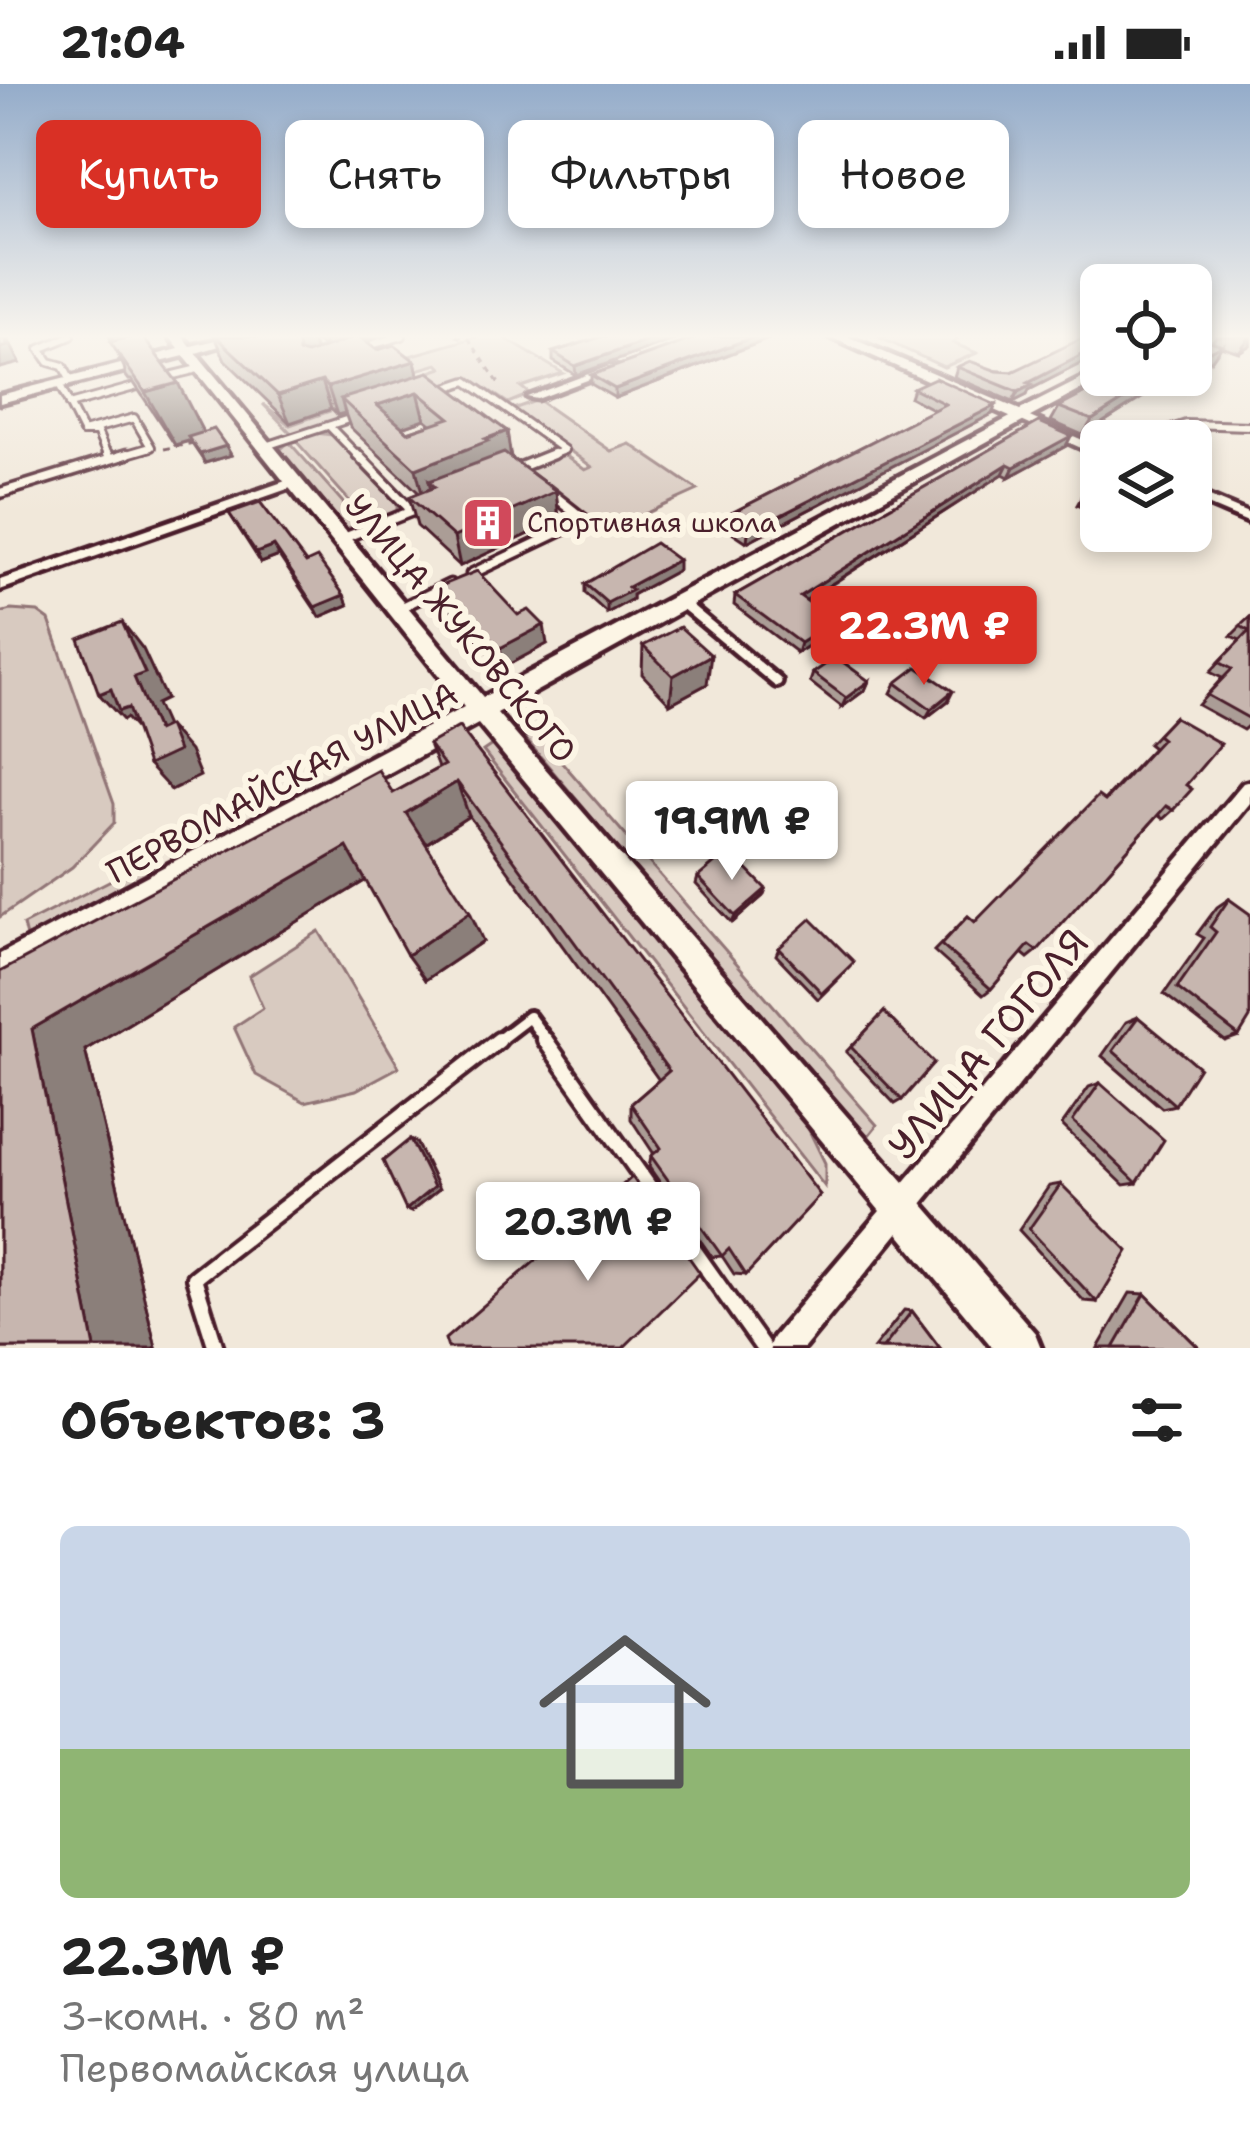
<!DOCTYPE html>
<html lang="ru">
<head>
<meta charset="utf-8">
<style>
	:root { --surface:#fff; --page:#f6f6f6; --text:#222; --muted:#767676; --accent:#d93025 }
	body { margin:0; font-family:"Shantell Sans",sans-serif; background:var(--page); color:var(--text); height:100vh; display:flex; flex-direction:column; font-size:45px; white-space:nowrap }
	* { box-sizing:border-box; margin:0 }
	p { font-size:39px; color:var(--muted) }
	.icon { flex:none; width:66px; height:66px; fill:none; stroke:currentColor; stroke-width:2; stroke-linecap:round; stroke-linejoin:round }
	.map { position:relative; height:1264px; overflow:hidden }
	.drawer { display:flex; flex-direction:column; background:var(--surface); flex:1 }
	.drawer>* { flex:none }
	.guide { position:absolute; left:36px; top:36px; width:1179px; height:108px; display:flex; gap:24px }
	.fabs { position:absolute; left:1080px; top:180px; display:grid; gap:24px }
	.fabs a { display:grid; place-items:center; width:132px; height:132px; border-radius:18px; background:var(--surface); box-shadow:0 6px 18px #0003; font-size:60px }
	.price { position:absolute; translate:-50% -102px; padding:0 27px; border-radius:12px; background:#fff; color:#222; font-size:39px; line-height:78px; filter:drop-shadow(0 3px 6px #0008) }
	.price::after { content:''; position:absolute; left:50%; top:72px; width:36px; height:27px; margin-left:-18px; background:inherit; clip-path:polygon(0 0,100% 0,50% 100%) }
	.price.current { background:var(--accent); color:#fff }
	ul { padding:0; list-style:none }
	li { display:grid; align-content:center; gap:24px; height:636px; padding:0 60px }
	li span { display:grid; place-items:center; height:372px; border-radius:18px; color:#555 }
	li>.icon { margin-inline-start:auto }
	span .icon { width:216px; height:216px; fill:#fffc; stroke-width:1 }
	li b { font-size:51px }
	h2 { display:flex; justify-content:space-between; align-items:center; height:144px; padding:0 60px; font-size:51px }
	.chip { padding:0 42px; border-radius:18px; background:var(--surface); box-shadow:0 6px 18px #0003; font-size:42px; line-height:108px }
	.chip.current { background:var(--accent); color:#fff }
	.status { display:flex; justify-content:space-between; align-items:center; height:84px; padding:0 60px; background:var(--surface); direction:ltr }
	.status svg { height:33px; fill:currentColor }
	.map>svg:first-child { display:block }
	.green { fill:#d8cac0; stroke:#917476; stroke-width:3 }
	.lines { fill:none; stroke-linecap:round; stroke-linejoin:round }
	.service-far4-casing { stroke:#4a1f2b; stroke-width:12 }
	.service-far3-casing { stroke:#4a1f2b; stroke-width:15 }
	.service-far2-casing { stroke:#4a1f2b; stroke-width:18 }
	.service-far1-casing { stroke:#4a1f2b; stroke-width:20 }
	.service-casing { stroke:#4a1f2b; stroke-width:22 }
	.minor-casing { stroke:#4a1f2b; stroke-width:9 }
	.tertiary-casing { stroke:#4a1f2b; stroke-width:9 }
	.secondary-casing { stroke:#4a1f2b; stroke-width:9 }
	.path { stroke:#4a1f2b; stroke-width:3; stroke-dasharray:6 6; stroke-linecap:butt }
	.service-far4 { stroke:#fcf5e5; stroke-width:6 }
	.service-far3 { stroke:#fcf5e5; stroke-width:8 }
	.service-far2 { stroke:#fcf5e5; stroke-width:9 }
	.service-far1 { stroke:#fcf5e5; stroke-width:10 }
	.service { stroke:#fcf5e5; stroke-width:14 }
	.minor { fill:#fcf5e5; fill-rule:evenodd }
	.tertiary { fill:#fcf5e5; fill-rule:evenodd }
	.secondary { fill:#fcf5e5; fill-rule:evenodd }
	.wall { fill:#ab9d96; stroke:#4a1f2b; stroke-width:3; fill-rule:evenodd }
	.shaded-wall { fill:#8b7f7a; stroke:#4a1f2b; stroke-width:3 }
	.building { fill:#c7b6af; stroke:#4a1f2b; stroke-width:3; fill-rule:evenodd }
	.labels { text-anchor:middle; stroke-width:12; stroke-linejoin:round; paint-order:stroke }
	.far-poi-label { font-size:27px; fill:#4a1f2b; stroke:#fcf5e5; text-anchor:start }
	.street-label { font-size:33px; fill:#4a1f2b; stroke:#fcf5e5 }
	.near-street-label { font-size:39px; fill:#4a1f2b; stroke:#fcf5e5 }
</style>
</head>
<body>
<div class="status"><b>21:04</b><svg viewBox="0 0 49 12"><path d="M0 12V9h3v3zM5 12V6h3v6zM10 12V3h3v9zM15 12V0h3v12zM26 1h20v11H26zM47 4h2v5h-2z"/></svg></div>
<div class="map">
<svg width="1250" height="1264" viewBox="0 0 1250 1264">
	<rect width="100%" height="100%" fill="#f1e8da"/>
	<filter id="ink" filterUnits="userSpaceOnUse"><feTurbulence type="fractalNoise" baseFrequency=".00833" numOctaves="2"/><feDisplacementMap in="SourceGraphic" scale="24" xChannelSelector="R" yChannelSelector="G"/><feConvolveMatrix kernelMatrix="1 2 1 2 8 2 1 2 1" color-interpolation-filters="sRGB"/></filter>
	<g filter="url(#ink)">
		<g class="green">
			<path d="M 480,252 L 501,252 L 563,289 L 521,303 L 530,310 L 508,319 L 470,294 L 430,308 L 418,292 L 442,284 L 438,280 L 417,286 L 363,327 L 293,351 L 263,320 L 290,341 L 353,319 L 328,295 Z"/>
			<path d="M 954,252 L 958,255 L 953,259 L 977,269 L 944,283 L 878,253 Z"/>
			<path d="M 538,316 L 611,367 L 630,360 L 698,406 L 605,448 L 527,385 L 565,371 L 585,386 L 592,383 L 513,325 Z"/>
			<path d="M 316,349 L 332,351 L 397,418 L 397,426 L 370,440 L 295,356 Z"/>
			<path d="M 289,358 L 364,442 L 346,444 L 280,366 Z"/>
			<path d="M 11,526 L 38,528 L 49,536 L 114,720 L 114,739 L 72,783 L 0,833 L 0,529 Z"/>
			<path d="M 528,639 L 877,1041 L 865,1056 L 517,645 Z"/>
			<path d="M 495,659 L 804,1036 L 825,1079 L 825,1103 L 483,667 Z"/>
			<path d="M 154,774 L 146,791 L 26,853 L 23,841 Z"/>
			<path d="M 319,847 L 399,983 L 356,1006 L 305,1018 L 256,991 L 234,943 L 263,924 L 249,892 Z"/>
		</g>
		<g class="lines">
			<g class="service-far4-casing">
				<g id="service-far4">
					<path d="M 71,252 L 40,265 L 49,278 L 63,282 L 71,297"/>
					<path d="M 360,264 L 402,252"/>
					<path d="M 161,294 L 202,284"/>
					<path d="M 59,300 L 83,348"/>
					<path d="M 437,307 L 467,297 L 564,366 L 546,373"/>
					<path d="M 69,321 L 145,300"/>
					<path d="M 329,342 L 359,373"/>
					<path d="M 1136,357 L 1186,340 L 1250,342"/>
					<path d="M 266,362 L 358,332"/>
					<path d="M 108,373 L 97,348 L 83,348 L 134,334 L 151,363 L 117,373"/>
				</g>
			</g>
			<g class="service-far3-casing">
				<g id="service-far3">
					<path d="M 107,370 L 109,375"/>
					<path d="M 357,370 L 412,427"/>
					<path d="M 513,386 L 553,370"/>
					<path d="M 0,409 L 127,370"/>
					<path d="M 341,455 L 420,424"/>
					<path d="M 471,490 L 585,436 L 547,406"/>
					<path d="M 682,519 L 689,525"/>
					<path d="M 400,524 L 450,500"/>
				</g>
			</g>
			<g class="service-far2-casing">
				<path id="service-far2" d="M 686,522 L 777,598"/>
			</g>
			<g class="service-far1-casing">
				<path id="service-far1" d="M 495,959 L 529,933 L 548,959"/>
			</g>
			<g class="service-casing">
				<g id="service">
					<path d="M 545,956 L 763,1264"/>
					<path d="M 216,1264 L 194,1194 L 499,956"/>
				</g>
			</g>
			<g class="minor-casing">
				<g id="minor">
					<path d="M 610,282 L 619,284 L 537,315 L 527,313 Z"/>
					<path d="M 1017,331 L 1025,331 L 1101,364 L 1101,373 L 1017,335 Z"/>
					<path d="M 294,394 L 299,395 L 299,401 L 0,506 L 0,496 Z"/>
					<path d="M 1191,405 L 1250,430 L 1250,439 L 1191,414 Z"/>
					<path d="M 1250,697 L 1250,719 L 804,1264 L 768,1264 L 773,1253 L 1243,699 Z"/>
				</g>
			</g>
			<g class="tertiary-casing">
				<path id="tertiary" d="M 169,252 L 182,252 L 191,262 L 233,252 L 253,252 L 196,269 L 483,613 L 1016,330 L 1026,330 L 1026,336 L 497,629 L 1035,1249 L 1041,1264 L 993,1264 L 478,640 L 0,903 L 0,870 L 464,623 L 184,272 L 0,319 L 0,311 L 179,265 Z"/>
			</g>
			<g class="secondary-casing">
				<path id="secondary" d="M 828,252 L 846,252 L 1020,326 L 1095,288 L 1109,291 L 1021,338 Z"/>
			</g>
			<g class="path">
				<path d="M 456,252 L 469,255 L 500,301"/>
				<path d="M 164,365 L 194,359"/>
			</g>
			<use href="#service-far4" class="service-far4"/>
			<use href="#service-far3" class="service-far3"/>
			<use href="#service-far2" class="service-far2"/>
			<use href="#service-far1" class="service-far1"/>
			<use href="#service" class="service"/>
			<use href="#minor" class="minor"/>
			<use href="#tertiary" class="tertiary"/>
			<use href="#secondary" class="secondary"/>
		</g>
		<g class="wall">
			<path d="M 109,252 L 142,252 L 203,348 L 226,362 L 231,371 L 205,379 L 190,357 L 175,361 L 132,296 L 129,296 L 126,292 L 124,283 Z"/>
			<path d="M 215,252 L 311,254 L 316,267 L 324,264 L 309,252 L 376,252 L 363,255 L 377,266 L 415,277 L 418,292 L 507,347 L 510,373 L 556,407 L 559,436 L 460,482 L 417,442 L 409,413 L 419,409 L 350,343 L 345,329 L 337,331 L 331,325 L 290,339 L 225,276 ZM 425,335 L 431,340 L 408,348 L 402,343 Z"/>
			<path d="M 604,252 L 684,252 L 576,291 L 553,277 L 553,268 Z"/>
			<path d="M 701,252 L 776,252 L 615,314 L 591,300 L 591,291 Z"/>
			<path d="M 1101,252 L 1101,269 L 1029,306 L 1027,311 L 1013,318 L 954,293 L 957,283 L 1012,288 Z"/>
			<path d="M 1216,252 L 1250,252 L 1250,261 L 1239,268 L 1221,262 L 1212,275 L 1212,258 Z"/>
			<path d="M 1120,291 L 1178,291 L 1083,351 L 1051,337 L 1059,323 Z"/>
			<path d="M 913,304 L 992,330 L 747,458 L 723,442 L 724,433 L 934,326 L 910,313 Z"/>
			<path d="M 1039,338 L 1066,362 L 1009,393 L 1003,390 L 806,517 L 832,547 L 797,569 L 734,521 L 735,511 Z"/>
			<path d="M 1101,398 L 1101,433 L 1077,421 L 1082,412 Z"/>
			<path d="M 229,429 L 306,479 L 348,521 L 320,533 L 279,472 L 261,479 Z"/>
			<path d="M 678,486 L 632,511 L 632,515 L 607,529 L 585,509 L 585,500 Z"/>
			<path d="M 438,503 L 518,531 L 547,560 L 504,583 L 444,523 Z"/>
			<path d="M 1250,533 L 1250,640 L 1243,646 L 1198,621 L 1222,594 L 1210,588 L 1240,556 L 1231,552 Z"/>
			<path d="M 643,562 L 707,600 L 670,620 L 642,590 Z"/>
			<path d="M 813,589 L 869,597 L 865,606 L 842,623 L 810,598 Z"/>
			<path d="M 896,599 L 948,617 L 926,634 L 891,609 Z"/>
			<path d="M 1174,633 L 1186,701 L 1173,726 L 1163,735 L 1158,731 L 1037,867 L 1028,874 L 1022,869 L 991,905 L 983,911 L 934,867 L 968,832 L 975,838 L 1104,716 L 1153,664 L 1148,660 Z"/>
			<path d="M 429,660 L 820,1111 L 746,1191 L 734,1190 L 722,1172 L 712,1173 L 649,1083 L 651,1072 L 654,1070 L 631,1035 L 631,1020 L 659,996 L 469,732 L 426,760 L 483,857 L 425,896 L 366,796 L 85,966 L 156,1264 L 0,1264 L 0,888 L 393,709 L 438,684 Z"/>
			<path d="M 698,793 L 766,805 L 763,812 L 732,839 L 696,800 Z"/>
			<path d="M 1229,815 L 1239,952 L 1225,957 L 1164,910 L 1204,854 L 1197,850 L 1217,823 Z"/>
			<path d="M 779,864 L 849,884 L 818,915 L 776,871 Z"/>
			<path d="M 884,928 L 902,1016 L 895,1020 L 846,968 Z"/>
			<path d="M 1138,933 L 1175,1021 L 1162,1024 L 1102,972 L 1126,938 Z"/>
			<path d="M 1100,999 L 1137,1099 L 1124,1101 L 1062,1041 L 1089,1003 Z"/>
			<path d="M 1061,1100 L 1097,1218 L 1084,1217 L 1019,1146 L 1049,1102 Z"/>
			<path d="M 1130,1209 L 1145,1210 L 1199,1264 L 1098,1264 Z"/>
			<path d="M 904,1226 L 912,1227 L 940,1264 L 874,1264 Z"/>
		</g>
		<g class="shaded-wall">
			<path d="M 3,252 L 6,252 L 20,279 L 0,284 L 0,264 Z"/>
			<path d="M 110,252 L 139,252 L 115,260 Z"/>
			<path d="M 321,252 L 376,252 L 326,266 Z"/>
			<path d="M 661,252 L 684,252 L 576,291 L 575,282 Z"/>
			<path d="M 756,252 L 776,252 L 615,314 L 615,305 Z"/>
			<path d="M 1250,252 L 1250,261 L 1239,268 Z"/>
			<path d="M 311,254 L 320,280 L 299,268 L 298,259 Z"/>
			<path d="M 1101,261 L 1101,269 L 1029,306 L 1027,311 L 1013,318 L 1018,308 L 1028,299 Z"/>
			<path d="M 1222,261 L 1212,275 L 1191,285 L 1191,275 Z"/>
			<path d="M 415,277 L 421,304 L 341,315 L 345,329 L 337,331 L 328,303 Z"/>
			<path d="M 1164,291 L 1178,291 L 1083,351 L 1092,336 Z"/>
			<path d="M 322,297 L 331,325 L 290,339 L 278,311 Z"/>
			<path d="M 178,299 L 205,352 L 175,361 L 145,308 Z"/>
			<path d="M 418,308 L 425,335 L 385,349 L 377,321 Z"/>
			<path d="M 996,321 L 992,330 L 747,458 L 748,448 Z"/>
			<path d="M 507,347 L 511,375 L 435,403 L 429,397 L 432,410 L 423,413 L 416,385 Z"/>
			<path d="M 1071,352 L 1066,362 L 1009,393 L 1014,383 Z"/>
			<path d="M 226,362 L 231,371 L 205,379 L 200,370 Z"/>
			<path d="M 1008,380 L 1003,390 L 797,522 L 800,512 Z"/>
			<path d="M 556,407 L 559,436 L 460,482 L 454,453 Z"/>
			<path d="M 274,462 L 279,472 L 261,479 L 256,469 Z"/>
			<path d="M 678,476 L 678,486 L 632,511 L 632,515 L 607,529 L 607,519 L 628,503 Z"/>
			<path d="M 344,511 L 348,521 L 320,533 L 315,523 Z"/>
			<path d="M 835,537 L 832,547 L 797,569 L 800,559 Z"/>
			<path d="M 122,538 L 143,565 L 166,615 L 156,620 L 177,667 L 168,642 L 190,667 L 200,692 L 171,706 L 148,681 L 157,647 L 134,593 Z"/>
			<path d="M 544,541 L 547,560 L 504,583 L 500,564 Z"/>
			<path d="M 711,571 L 707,600 L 670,620 L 673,592 Z"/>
			<path d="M 869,597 L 865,606 L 842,623 L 846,614 Z"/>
			<path d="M 111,605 L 151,650 L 143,653 L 126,634 L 123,636 L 99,610 Z"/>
			<path d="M 953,607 L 948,617 L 926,634 L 931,625 Z"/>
			<path d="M 457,698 L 469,732 L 422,762 L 406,729 Z"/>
			<path d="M 347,763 L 368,795 L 85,966 L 156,1264 L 95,1264 L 32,945 Z"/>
			<path d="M 766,805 L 763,812 L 732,839 L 735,832 Z"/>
			<path d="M 470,828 L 483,857 L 425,896 L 407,871 Z"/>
			<path d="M 410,1055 L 416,1058 L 439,1105 L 411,1128 L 406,1126 Z"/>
		</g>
		<g class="building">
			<path d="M 0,252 L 3,252 L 8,262 L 0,264 Z"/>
			<path d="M 135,252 L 142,252 L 178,299 L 145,308 L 110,258 Z"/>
			<path d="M 216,252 L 308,252 L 311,254 L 298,259 L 299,268 L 307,270 L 358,252 L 377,266 L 394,261 L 415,277 L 328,303 L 322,297 L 278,311 Z"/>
			<path d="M 604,252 L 661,252 L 575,282 L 553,268 Z"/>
			<path d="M 701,252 L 756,252 L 615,305 L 591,291 Z"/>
			<path d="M 1087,252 L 1101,252 L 1101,261 L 1028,299 L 1032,301 L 1018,308 L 957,283 L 970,277 L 997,287 L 1012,288 Z"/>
			<path d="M 1196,252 L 1222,261 L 1191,275 L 1191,254 Z"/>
			<path d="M 429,288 L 507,347 L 485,355 L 488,357 L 416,385 L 341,315 ZM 418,308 L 450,334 L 408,348 L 377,321 Z"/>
			<path d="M 1120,291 L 1164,291 L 1092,336 L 1059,323 Z"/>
			<path d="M 935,294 L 996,321 L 748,448 L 724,433 L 945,320 L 913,304 Z"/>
			<path d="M 1039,338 L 1071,352 L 1014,383 L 1008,380 L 800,512 L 835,537 L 800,559 L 735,511 Z"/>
			<path d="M 214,345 L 226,362 L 200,370 L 188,353 Z"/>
			<path d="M 504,369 L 556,407 L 454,453 L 409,413 L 435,403 L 429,397 Z"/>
			<path d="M 1101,398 L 1101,420 L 1082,412 Z"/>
			<path d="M 260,418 L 306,479 L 317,474 L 344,511 L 315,523 L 274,462 L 256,469 L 229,429 Z"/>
			<path d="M 655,459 L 678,476 L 628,503 L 632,506 L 607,519 L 585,500 Z"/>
			<path d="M 477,487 L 518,531 L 529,526 L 544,541 L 500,564 L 438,503 Z"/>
			<path d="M 1250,533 L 1250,635 L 1207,611 L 1232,585 L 1219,578 L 1249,547 L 1240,542 Z"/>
			<path d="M 122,538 L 145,589 L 134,593 L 157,647 L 168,642 L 178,667 L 148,681 L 128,624 L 119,627 L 111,605 L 99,610 L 79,555 Z"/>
			<path d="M 680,543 L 711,571 L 673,592 L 643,562 Z"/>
			<path d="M 836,573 L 869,597 L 846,614 L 813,589 Z"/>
			<path d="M 917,583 L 953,607 L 931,625 L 896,599 Z"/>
			<path d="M 1174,633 L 1221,660 L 1186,701 L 1192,705 L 1173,726 L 1166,722 L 1037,867 L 1029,861 L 991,905 L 941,861 L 968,832 L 975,838 L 1098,712 L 1105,717 L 1162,655 L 1157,651 Z"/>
			<path d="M 459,643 L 820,1111 L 746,1191 L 729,1165 L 722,1172 L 651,1072 L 661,1064 L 631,1020 L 669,987 L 457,698 L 406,729 L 470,828 L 407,871 L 347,763 L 32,945 L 95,1264 L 0,1264 L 0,888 L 378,686 L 393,709 L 444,681 L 429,660 Z"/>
			<path d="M 729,767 L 766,805 L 735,832 L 698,793 Z"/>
			<path d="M 1229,815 L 1250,830 L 1250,934 L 1239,952 L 1177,904 L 1216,848 L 1210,843 Z"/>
			<path d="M 811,835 L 854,878 L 822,909 L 779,864 Z"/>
			<path d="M 884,928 L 934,979 L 902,1016 L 851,963 Z"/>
			<path d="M 1138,933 L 1199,983 L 1175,1021 L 1113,967 Z"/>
			<path d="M 1100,999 L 1164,1056 L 1137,1099 L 1073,1037 Z"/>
			<path d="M 410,1055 L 434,1103 L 406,1126 L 383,1077 Z"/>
			<path d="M 632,1093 L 700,1189 L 623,1264 L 448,1264 L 445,1255 Z"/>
			<path d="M 1061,1100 L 1128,1167 L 1097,1218 L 1029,1145 Z"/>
			<path d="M 1145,1210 L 1199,1264 L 1114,1264 Z"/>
			<path d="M 912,1227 L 940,1264 L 883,1264 Z"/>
		</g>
	</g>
	<linearGradient id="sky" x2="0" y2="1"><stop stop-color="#94acca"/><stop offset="0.59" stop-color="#f9f5ee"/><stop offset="1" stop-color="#f9f5ee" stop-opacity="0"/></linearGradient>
	<rect width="1250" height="428" fill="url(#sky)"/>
	<defs>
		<g id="building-square" transform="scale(2.7)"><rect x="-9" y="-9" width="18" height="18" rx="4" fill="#d1495b" stroke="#fcf5e5"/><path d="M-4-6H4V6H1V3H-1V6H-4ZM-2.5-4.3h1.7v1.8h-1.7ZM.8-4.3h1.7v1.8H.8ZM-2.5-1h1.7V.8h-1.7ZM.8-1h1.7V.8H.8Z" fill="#fff"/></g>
	</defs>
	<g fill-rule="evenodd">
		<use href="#building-square" x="488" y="439"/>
	</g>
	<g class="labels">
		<g class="far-poi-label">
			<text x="527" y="448">Спортивная школа</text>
		</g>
		<g class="street-label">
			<text transform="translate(461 544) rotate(50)" y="12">УЛИЦА ЖУКОВСКОГО</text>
			<text transform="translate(282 698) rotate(-28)" y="12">ПЕРВОМАЙСКАЯ УЛИЦА</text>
		</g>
		<g class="near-street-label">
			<text transform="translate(988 960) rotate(-50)" y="14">УЛИЦА ГОГОЛЯ</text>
		</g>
	</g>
</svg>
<div class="fabs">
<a><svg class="icon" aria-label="locate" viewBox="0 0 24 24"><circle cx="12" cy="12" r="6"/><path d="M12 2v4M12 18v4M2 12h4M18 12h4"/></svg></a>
<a><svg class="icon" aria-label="layers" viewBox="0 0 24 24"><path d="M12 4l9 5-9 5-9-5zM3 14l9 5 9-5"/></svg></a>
</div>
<b class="price current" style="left:924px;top:604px">22.3M ₽</b>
<b class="price" style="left:732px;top:799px">19.9M ₽</b>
<b class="price" style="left:588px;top:1200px">20.3M ₽</b>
<div class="guide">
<a class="chip current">Купить</a>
<a class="chip">Снять</a>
<a class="chip">Фильтры</a>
<a class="chip">Новое</a>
</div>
</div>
<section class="drawer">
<h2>Объектов: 3<svg class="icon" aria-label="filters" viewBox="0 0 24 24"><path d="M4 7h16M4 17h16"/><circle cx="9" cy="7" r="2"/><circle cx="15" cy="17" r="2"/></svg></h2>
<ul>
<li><span style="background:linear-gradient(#c9d6e8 60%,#8fb573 0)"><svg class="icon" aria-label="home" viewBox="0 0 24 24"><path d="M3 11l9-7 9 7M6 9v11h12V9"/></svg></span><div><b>22.3M ₽</b><p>3-комн. · 80 m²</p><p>Первомайская улица</p></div></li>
</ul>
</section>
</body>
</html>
